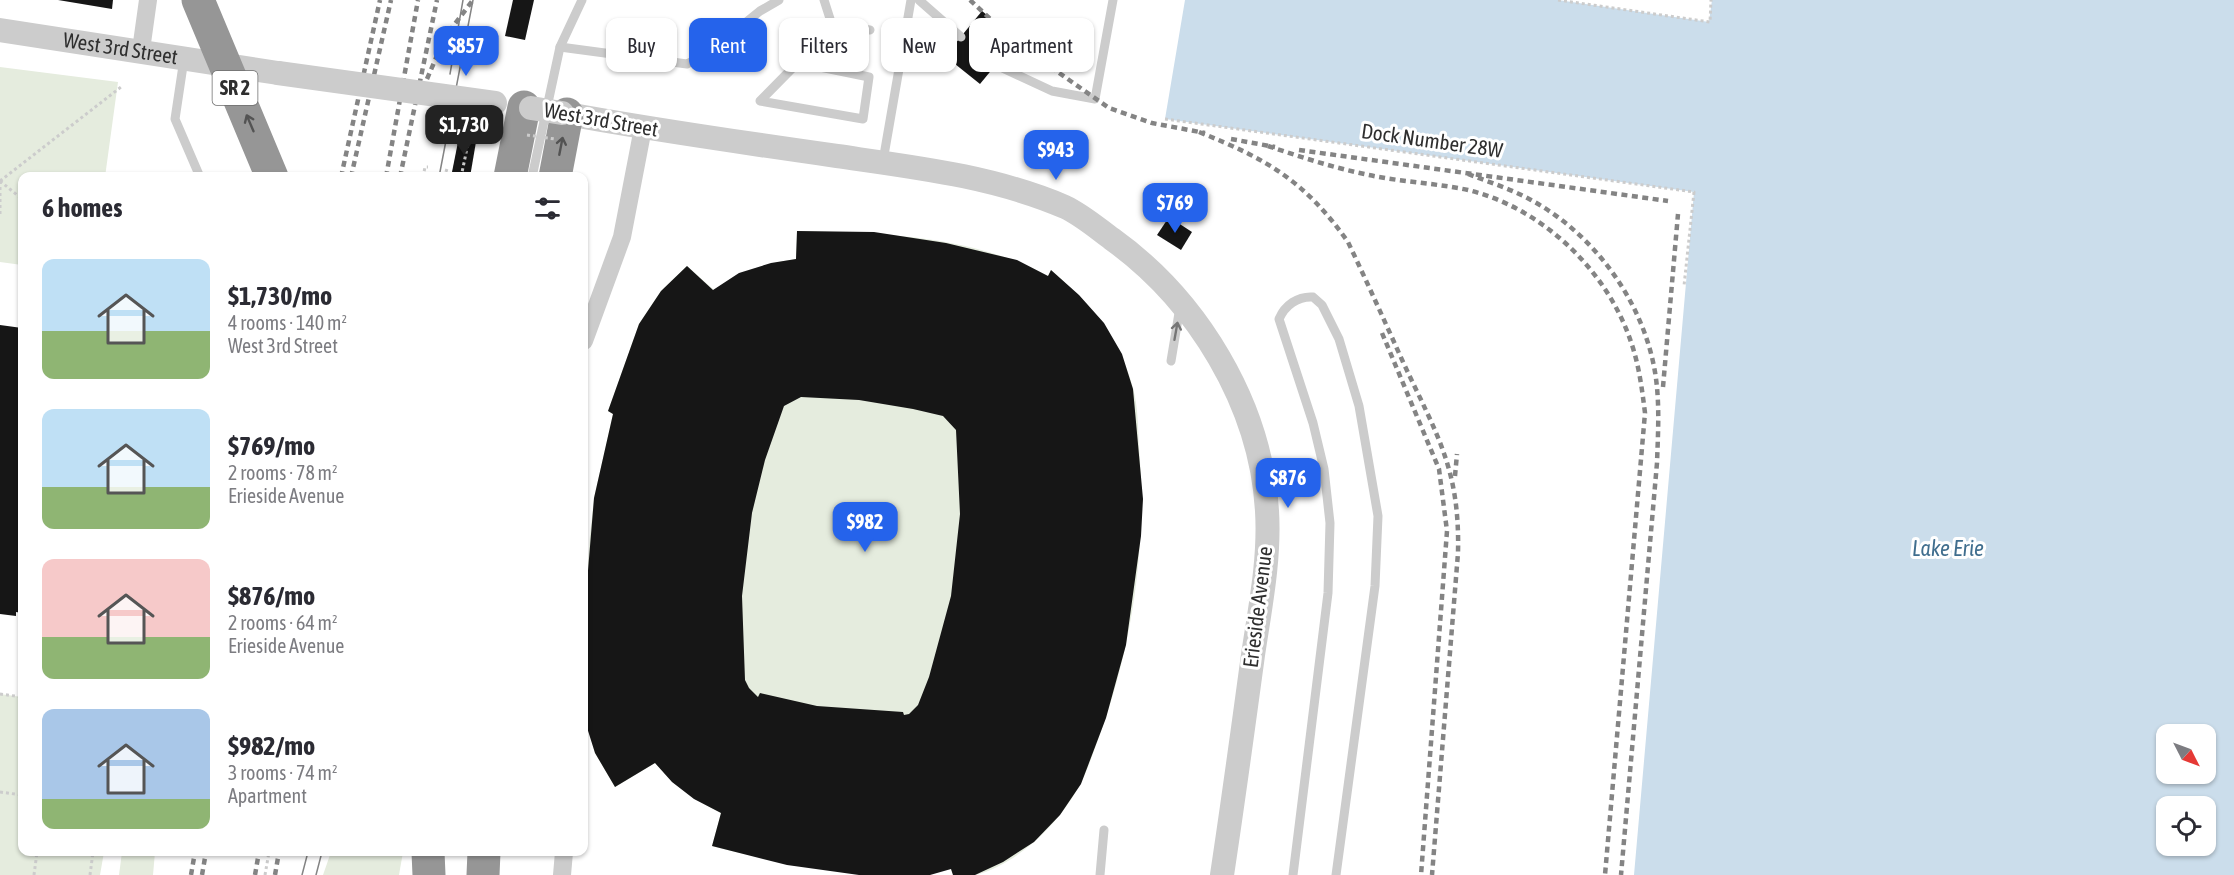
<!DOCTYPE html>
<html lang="en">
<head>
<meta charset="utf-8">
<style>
	:root { --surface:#fff; --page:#f7f7f7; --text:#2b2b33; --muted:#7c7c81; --accent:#2563eb }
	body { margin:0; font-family:"Asap Condensed",sans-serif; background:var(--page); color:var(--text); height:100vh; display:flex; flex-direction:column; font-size:22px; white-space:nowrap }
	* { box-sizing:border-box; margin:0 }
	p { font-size:20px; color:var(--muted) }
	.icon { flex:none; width:33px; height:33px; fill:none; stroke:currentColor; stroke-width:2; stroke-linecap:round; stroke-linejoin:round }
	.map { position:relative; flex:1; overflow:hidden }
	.sheet { position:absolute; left:18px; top:172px; width:570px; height:684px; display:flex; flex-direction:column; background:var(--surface); border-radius:12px; box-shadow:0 2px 4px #0004 }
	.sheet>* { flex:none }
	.guide { position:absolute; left:606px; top:18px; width:570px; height:54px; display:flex; gap:12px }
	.needle { width:39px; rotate:132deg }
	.fabs { position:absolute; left:2156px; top:724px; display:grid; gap:12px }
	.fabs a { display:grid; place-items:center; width:60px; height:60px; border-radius:12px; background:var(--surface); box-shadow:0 2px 4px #0004; font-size:30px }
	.price { position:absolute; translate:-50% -51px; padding:0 14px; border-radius:12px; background:var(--accent); color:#fff; font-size:20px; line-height:39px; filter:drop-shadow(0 2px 3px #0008) }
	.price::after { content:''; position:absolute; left:50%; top:36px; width:18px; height:14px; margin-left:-9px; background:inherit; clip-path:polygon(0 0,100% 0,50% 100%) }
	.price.on { background:#222; color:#fff }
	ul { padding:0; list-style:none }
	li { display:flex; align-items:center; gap:18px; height:150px; padding:0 24px }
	li span { display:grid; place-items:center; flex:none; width:168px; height:120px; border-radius:12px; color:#555 }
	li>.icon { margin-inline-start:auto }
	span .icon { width:72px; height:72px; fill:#fffc; stroke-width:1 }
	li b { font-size:26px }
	h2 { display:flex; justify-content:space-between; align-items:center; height:72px; padding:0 24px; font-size:26px }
	.tag { padding:0 21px; border-radius:12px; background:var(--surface); box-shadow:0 2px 4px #0004; font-size:21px; line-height:54px }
	.tag.on { background:var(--accent); color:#fff }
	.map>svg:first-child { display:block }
	.green { fill:#e5ecde }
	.water { fill:#cbddeb; fill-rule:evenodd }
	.building { fill:#161616; fill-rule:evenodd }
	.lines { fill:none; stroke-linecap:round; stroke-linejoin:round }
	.path { stroke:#ccc; stroke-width:3; stroke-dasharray:3 3; stroke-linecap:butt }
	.service { stroke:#ccc; stroke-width:9 }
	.minor { stroke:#ccc; stroke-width:18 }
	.tertiary { stroke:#ccc; stroke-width:24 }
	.motorway { stroke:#969696; stroke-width:33 }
	.tram { stroke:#848484; stroke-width:1.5 }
	.rail { stroke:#848484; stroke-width:4.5; stroke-dasharray:6 4.5; stroke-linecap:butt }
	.path-bridge { stroke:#ccc; stroke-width:3; stroke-dasharray:3 3; stroke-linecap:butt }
	.tertiary-bridge { stroke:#ccc; stroke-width:24 }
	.motorway-bridge { stroke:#969696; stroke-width:33 }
	.oneway { stroke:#535353 }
	.oneway2 { stroke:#767676 }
	.labels { text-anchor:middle; stroke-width:6; stroke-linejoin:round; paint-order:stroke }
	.shield { fill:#fff; stroke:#6d6d6d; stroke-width:1.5 }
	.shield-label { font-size:20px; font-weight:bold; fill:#2f2f2f }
	.street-label { font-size:21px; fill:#2f2f2f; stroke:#fff }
	.water-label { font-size:22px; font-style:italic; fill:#406e8e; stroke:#fff }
</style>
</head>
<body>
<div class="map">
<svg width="2234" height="875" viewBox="0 0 2234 875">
	<rect width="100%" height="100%" fill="#fff"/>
	<g class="green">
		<path d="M 0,67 L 118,82 L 105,177 L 22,177 L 22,265 L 0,262 Z"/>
		<path d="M 797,231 C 881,233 972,235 1048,276 L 1051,270 C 1089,303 1120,338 1133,388 C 1138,406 1138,427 1139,447 C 1147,545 1133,645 1099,737 C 1093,753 1088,770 1080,784 C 1060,823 1019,863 976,875 C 969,875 960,875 953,875 L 951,869 C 881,875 781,865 712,846 L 721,813 C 694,800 675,785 655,763 L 615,787 L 595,753 L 584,715 L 584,619 L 590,535 L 594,498 L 613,414 L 608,411 L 639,324 L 661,291 L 687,266 L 714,290 C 742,272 763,264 796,259 Z"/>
		<path d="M 0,694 L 22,697 L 22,852 L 104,852 L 100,875 L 0,875 Z"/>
		<path d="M 122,852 L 155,852 L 153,875 L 119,875 Z"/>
		<path d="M 331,852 L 403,852 L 399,875 L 323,875 Z"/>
	</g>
	<path class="water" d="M 1185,0 L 1558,0 L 1709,22 L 1712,0 L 2234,0 L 2234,875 L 1634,875 L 1694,192 L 1165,119 ZM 2166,735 L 2205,735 L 2205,774 L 2166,774 ZM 2166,807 L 2205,807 L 2205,846 L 2166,846 Z"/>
	<g class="building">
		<path d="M 58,0 L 113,0 L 112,9 Z"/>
		<path d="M 513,0 L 534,0 L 525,40 L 505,36 Z"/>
		<path d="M 982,11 L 1017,39 L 980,84 L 945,56 Z"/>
		<path d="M 460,132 L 477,136 L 470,177 L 451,177 Z"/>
		<path d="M 1169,217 L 1192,232 L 1181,250 L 1157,235 Z"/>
		<path d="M 797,231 L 874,232 L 946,243 L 1017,260 L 1048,276 L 1051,270 L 1079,295 L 1104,323 L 1122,354 L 1133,389 L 1143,499 L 1141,536 L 1126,645 L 1106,718 L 1081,784 L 1060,815 L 1034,842 L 1003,862 L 975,875 L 953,875 L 951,869 L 930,875 L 859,875 L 787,865 L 712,846 L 721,813 L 694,799 L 672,782 L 655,763 L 615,787 L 595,753 L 584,718 L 584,619 L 594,498 L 613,414 L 608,411 L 639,324 L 661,291 L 687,266 L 713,290 L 739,273 L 771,263 L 796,259 ZM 801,397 L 859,400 L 913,409 L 943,416 L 956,430 L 960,514 L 951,596 L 929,677 L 918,705 L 909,714 L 904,715 L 903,712 L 817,706 L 760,693 L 758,697 L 749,688 L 745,680 L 742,596 L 752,513 L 765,460 L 784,406 Z"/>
		<path d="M 0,325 L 22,328 L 22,613 L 16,612 L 16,616 L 0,614 Z"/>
	</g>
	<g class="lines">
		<g class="path">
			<path d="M 1558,0 L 1710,22 L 1711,0"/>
			<path d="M 1165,119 L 1694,192 L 1684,286"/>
			<path d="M 445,170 L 448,171 L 447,177"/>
			<path d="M 423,177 L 425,167 L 428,167"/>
			<path d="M 461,177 L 473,120"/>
			<path d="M 0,181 L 121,87"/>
			<path d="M 0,181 L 0,215"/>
			<path d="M 0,181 L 22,199"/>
			<path d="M 0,694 L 22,697"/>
			<path d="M 0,792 L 22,795"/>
			<path d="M 34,875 L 37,852"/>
			<path d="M 90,875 L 93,852"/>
			<path d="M 265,875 L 269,852"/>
		</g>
		<g class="service">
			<path d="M 824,0 L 832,25 L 870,30"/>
			<path d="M 919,0 L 961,37"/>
			<path d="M 560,47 L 687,64 L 708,53 L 760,11 L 779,0"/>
			<path d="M 806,55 L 820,67 L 869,77 L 863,119 L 760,101 L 827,33 L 832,25"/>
			<path d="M 184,59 L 175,119 L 200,177"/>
			<path d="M 996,65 L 1052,91 L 1095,99 L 1113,0"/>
			<path d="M 883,161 L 911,0"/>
			<path d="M 532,177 L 560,47 L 582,0"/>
			<path d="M 1171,361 L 1180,307"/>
			<path d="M 1100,875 L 1104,830"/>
			<path d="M 1293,875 L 1328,593 L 1330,523 L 1324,469 L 1313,423 L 1279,319 C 1285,305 1298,296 1313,297 L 1322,305 L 1339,339 L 1359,406 L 1378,516 L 1375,586 L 1336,875"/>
		</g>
		<g class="minor">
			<path d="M 141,50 L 148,0"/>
			<path d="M 584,341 L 622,237 L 643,128"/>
			<path d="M 562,875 L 564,852"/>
		</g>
		<g class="tertiary">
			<path id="s1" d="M 0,30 L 278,73"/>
			<path d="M 562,113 C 653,130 745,143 837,156 C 913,167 993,176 1065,207 C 1082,215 1097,228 1112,239 C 1197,300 1261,404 1267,511 C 1270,559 1260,608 1253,655 C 1243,729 1233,802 1222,875"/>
		</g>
		<g class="motorway">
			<path d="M 510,177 L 524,107"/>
			<path d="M 555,177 L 567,114"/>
			<path d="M 428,852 L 429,875"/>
			<path d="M 483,875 L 484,852"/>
		</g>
		<g class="tram">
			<path d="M 450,74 L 463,0"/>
			<path d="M 439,177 L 473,0"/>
			<path d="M 302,875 L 308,852"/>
			<path d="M 316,875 L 322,852"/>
		</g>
		<g class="rail">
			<path d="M 970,0 L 1015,42 L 1109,108 L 1152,123 L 1205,133"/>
			<path d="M 427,79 L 445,37 L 473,0"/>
			<path d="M 1199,132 C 1267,159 1305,181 1348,242 C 1367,282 1385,322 1403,362 C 1437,435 1460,469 1458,553 L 1432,875"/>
			<path d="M 1231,139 L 1275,147"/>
			<path d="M 1268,146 C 1301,157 1334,168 1369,175 C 1401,182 1435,183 1468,190 C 1542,208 1607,270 1631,342 C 1639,365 1642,389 1645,413 L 1605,875"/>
			<path d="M 1299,150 L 1668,201"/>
			<path d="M 1468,174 C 1489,182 1511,189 1531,200 C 1594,234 1643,301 1655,372 C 1660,402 1658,433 1657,463 L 1621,875"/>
			<path d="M 341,177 L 380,0"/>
			<path d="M 351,177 L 391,0"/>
			<path d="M 386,177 L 418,0"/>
			<path d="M 400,177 L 437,0"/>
			<path d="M 1382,333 L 1439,469 L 1447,531 L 1421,875"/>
			<path d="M 1663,387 L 1678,214"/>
			<path d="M 1455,476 L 1457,454"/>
			<path d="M 191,875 L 195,852"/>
			<path d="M 202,875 L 206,852"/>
			<path d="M 255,875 L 259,852"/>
			<path d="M 275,875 L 279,852"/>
		</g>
		<path class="path-bridge" d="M 527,135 L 555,139"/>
		<g class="tertiary-bridge">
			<path d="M 278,73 L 495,103"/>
			<path d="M 531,108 L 562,113"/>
		</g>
		<path class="motorway-bridge" d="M 198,0 L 272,177"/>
	</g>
	<defs><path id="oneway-shaft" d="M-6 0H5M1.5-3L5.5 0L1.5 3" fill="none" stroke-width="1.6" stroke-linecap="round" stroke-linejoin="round" transform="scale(1.5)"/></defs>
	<g class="oneway">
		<use href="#oneway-shaft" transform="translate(250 123) rotate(-113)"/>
		<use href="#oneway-shaft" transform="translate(561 146) rotate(-79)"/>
	</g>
	<use class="oneway2" href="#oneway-shaft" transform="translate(1176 331) rotate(-80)"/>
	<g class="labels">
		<rect class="shield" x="212.5" y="71" width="45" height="34" rx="4.5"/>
		<g class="shield-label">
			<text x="235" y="95">SR 2</text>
		</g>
		<g class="street-label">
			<text dy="7" stroke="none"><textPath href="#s1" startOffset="122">West 3rd Street</textPath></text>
			<text transform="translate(601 120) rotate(10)" y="7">West 3rd Street</text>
			<text transform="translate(1432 141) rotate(8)" y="7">Dock Number 28W</text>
			<text transform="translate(1258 607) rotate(-83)" y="7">Erieside Avenue</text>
		</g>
		<g class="water-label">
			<text x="1948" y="556">Lake Erie</text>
		</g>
	</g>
</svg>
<div class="fabs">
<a><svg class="needle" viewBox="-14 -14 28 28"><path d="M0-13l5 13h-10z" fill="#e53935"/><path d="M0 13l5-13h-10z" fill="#7c7c81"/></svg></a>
<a><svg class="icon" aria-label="locate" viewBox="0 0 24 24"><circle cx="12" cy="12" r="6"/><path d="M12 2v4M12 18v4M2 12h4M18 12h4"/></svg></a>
</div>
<b class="price" style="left:466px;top:77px">$857</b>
<b class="price on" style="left:464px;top:156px">$1,730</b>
<b class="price" style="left:1056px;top:181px">$943</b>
<b class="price" style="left:1175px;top:234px">$769</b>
<b class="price" style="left:1288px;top:509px">$876</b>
<b class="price" style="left:865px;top:553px">$982</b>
<div class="guide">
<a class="tag">Buy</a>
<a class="tag on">Rent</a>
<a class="tag">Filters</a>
<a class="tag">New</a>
<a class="tag">Apartment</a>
</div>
<section class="sheet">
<h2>6 homes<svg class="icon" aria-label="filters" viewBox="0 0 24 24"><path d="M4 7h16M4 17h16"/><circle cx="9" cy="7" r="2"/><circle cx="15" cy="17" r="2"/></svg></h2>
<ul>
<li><span style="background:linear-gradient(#bfe0f5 60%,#8fb573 0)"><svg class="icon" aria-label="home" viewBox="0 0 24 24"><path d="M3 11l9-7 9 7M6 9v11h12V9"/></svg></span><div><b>$1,730/mo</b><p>4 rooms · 140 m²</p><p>West 3rd Street</p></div></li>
<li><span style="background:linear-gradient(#bfe0f5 65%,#8fb573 0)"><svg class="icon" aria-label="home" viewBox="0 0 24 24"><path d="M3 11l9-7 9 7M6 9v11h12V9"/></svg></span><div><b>$769/mo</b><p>2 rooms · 78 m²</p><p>Erieside Avenue</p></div></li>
<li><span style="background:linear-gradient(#f6c9c9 65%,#8fb573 0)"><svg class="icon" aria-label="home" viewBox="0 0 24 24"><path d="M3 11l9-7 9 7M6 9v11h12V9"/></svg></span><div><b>$876/mo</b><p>2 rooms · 64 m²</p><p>Erieside Avenue</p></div></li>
<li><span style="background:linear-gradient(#a9c7e8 75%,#8fb573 0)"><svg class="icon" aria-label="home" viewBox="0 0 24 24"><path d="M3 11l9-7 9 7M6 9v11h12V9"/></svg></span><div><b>$982/mo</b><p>3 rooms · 74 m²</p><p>Apartment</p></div></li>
</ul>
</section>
</div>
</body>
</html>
